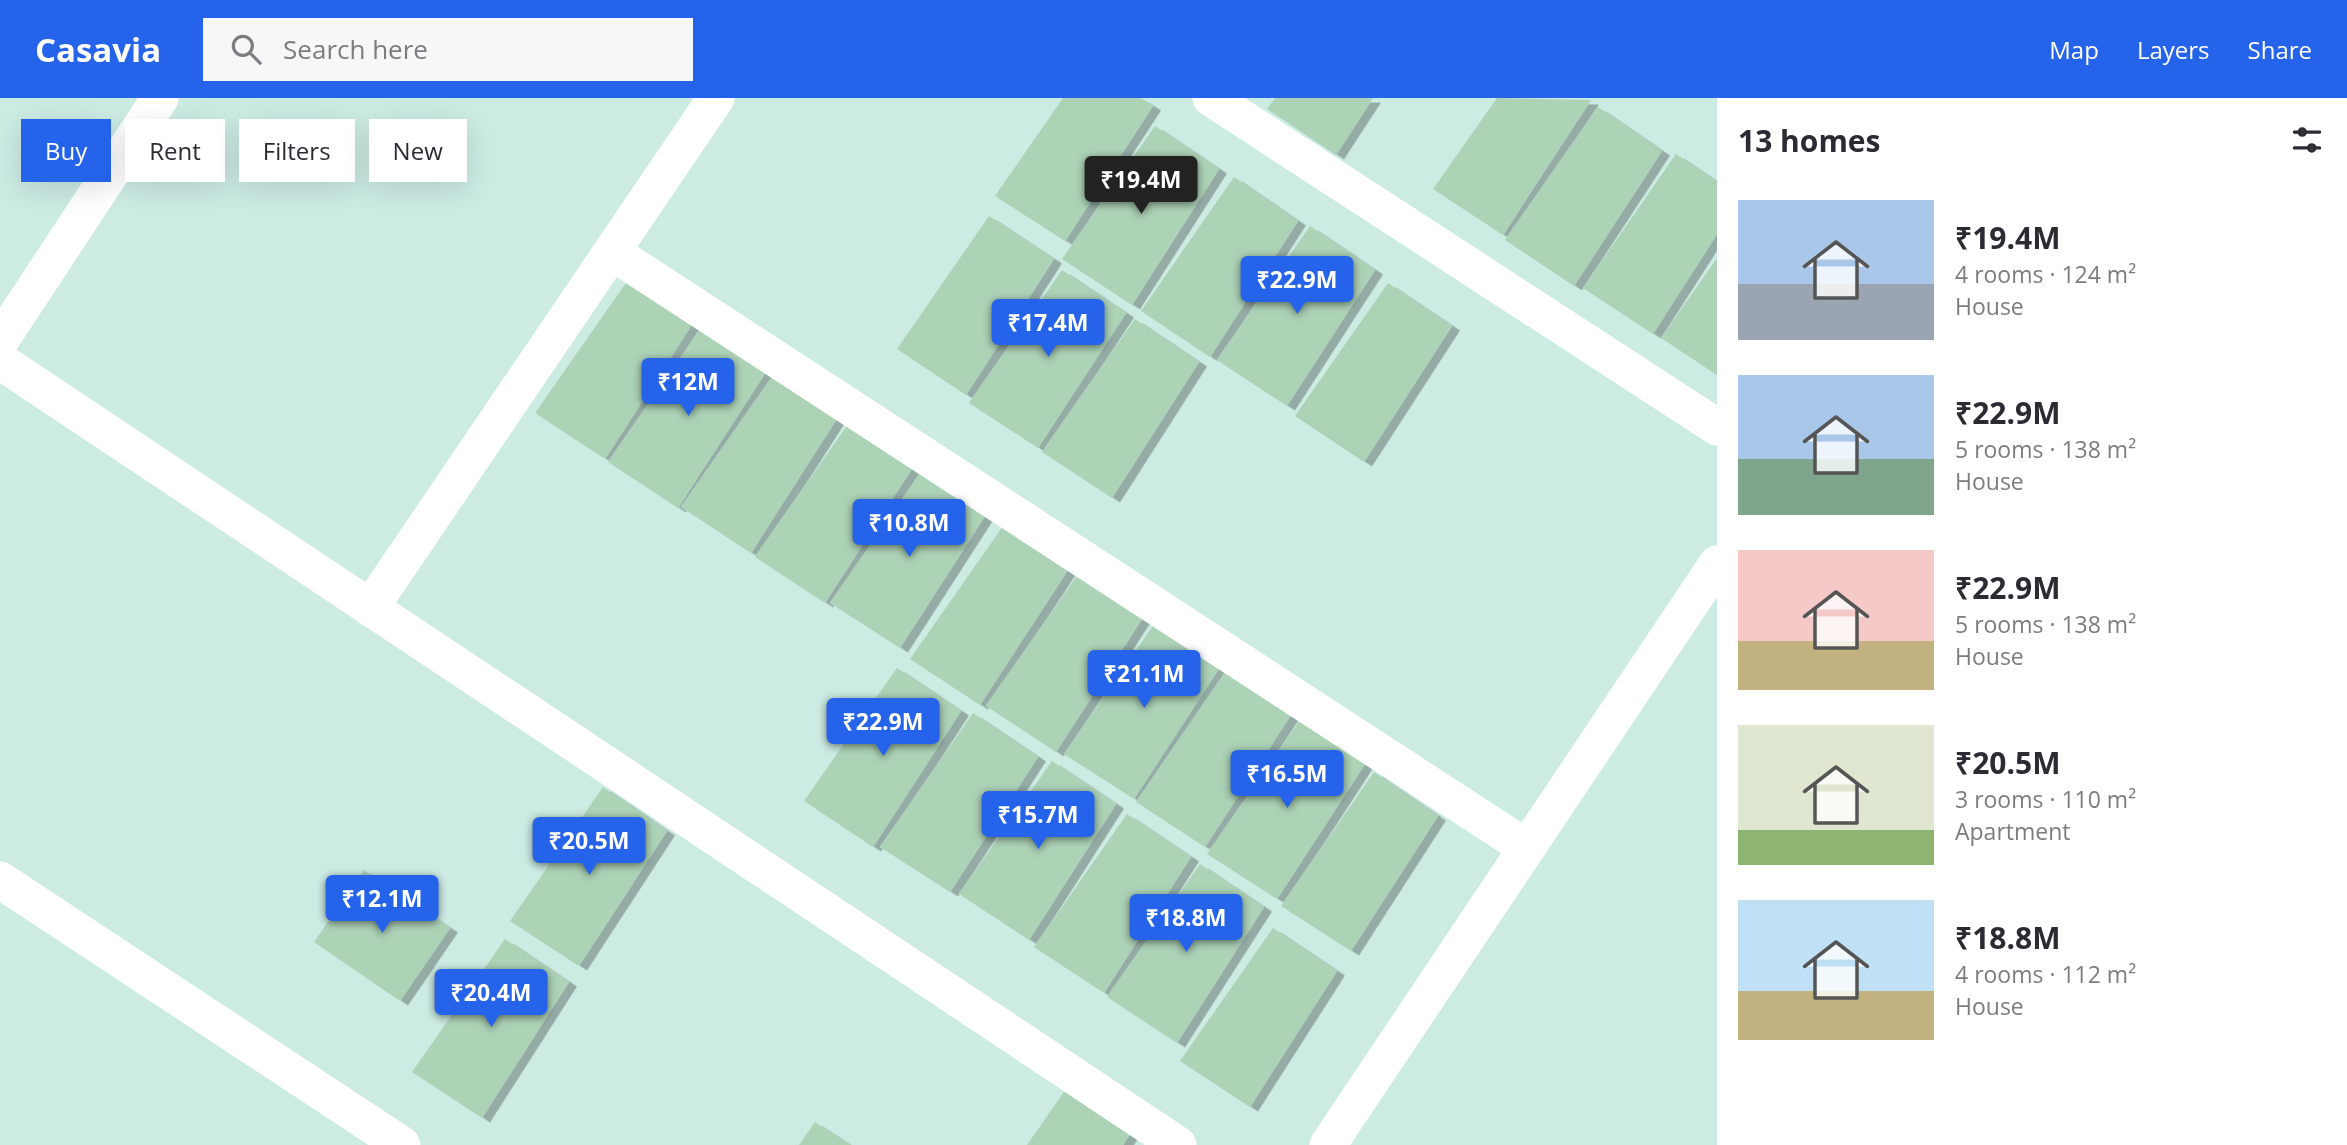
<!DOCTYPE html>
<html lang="en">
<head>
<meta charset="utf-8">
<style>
	:root { --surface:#fff; --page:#f7f7f7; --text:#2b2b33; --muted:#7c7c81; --accent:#2563eb }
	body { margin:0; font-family:"Open Sans",sans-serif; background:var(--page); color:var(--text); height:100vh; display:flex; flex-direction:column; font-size:26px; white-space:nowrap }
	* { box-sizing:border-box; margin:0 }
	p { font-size:23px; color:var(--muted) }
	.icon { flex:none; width:38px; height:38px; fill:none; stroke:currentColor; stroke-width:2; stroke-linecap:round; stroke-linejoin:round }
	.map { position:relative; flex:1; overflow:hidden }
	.sheet { display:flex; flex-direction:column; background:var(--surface); width:630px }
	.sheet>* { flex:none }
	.guide { position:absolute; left:21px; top:21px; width:665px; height:63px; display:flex; gap:14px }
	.price { position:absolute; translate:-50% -60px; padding:0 16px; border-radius:7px; background:var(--accent); color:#fff; font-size:23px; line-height:46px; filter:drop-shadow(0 2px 4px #0008) }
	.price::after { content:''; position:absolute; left:50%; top:42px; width:21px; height:16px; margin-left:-10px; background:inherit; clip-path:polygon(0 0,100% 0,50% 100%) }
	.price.current { background:#222; color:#fff }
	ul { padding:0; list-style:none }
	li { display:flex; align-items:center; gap:21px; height:175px; padding:0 21px }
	li span { display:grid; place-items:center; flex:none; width:196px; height:140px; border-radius:0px; color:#555 }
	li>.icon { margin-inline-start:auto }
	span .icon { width:84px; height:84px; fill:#fffc; stroke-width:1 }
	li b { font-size:30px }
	h2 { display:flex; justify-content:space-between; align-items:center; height:84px; padding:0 21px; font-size:30px }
	.chip { padding:0 24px; border-radius:0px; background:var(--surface); box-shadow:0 7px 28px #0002; font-size:24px; line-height:63px }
	.chip.current { background:var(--accent); color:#fff }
	header { display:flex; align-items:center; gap:42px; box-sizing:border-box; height:98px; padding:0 35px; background:var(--accent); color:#fff }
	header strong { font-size:33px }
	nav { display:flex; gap:38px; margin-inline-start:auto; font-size:24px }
	.search { width:490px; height:63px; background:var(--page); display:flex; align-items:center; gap:18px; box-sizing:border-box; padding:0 24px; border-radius:0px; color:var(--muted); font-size:26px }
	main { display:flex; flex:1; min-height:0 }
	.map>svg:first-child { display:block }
	.built { fill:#cbebe3 }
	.building { fill:#add3b7; filter:url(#shadow) }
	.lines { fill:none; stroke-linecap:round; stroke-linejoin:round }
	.minor { stroke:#fff; stroke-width:37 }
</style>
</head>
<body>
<header>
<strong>Casavia</strong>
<div class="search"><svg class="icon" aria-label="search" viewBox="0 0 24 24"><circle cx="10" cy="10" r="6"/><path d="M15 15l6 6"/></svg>Search here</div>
<nav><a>Map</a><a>Layers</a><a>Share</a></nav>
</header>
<main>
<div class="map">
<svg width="1717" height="1047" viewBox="0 0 1717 1047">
	<defs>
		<filter id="shadow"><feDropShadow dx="8" dy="4.5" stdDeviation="0" flood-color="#0004"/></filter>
	</defs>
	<rect width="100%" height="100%" fill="#def6f0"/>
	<rect class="built" x="0" y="0" width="1717" height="1047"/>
	<g class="building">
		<path d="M 1063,0 L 1141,0 L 1153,8 L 1065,143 L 995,98 Z"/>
		<path d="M 1275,0 L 1373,0 L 1336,57 L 1267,11 Z"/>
		<path d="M 1497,0 L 1591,2 L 1503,137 L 1433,91 Z"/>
		<path d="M 1598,9 L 1662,53 L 1574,188 L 1505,142 Z"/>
		<path d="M 1155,28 L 1219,71 L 1132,207 L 1062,161 Z"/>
		<path d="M 1676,56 L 1717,84 L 1717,136 L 1653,236 L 1583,190 Z"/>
		<path d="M 1234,79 L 1298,123 L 1210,259 L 1141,213 Z"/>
		<path d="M 989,118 L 1054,161 L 966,297 L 897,251 Z"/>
		<path d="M 1310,128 L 1375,172 L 1287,308 L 1217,262 Z"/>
		<path d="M 1717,160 L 1717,277 L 1661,240 Z"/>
		<path d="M 1062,172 L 1126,215 L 1038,350 L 969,305 Z"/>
		<path d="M 628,182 L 693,225 L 605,361 L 535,315 Z"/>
		<path d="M 1388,185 L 1452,228 L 1364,364 L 1295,318 Z"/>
		<path d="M 1135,221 L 1199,264 L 1112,400 L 1042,354 Z"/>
		<path d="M 701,230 L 766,274 L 678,410 L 608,364 Z"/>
		<path d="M 774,276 L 838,319 L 751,455 L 681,409 Z"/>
		<path d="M 848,326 L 913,369 L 825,505 L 755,459 Z"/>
		<path d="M 923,371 L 987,415 L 900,550 L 830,505 Z"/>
		<path d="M 1003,428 L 1068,472 L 980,607 L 910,561 Z"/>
		<path d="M 1079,475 L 1144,518 L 1056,654 L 986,608 Z"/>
		<path d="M 1157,522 L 1222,566 L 1134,701 L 1064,656 Z"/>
		<path d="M 897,570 L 961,613 L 873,749 L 804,703 Z"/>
		<path d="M 1228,570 L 1293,614 L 1205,749 L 1136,704 Z"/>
		<path d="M 973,615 L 1038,659 L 950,794 L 880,749 Z"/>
		<path d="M 1300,622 L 1365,666 L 1277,801 L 1207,756 Z"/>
		<path d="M 1052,663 L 1116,706 L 1029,842 L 959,796 Z"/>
		<path d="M 1374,674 L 1438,718 L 1351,853 L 1281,808 Z"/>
		<path d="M 603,689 L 667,733 L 579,868 L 510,823 Z"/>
		<path d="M 1127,716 L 1191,759 L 1104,895 L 1034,849 Z"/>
		<path d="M 1200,766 L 1264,809 L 1177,945 L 1107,899 Z"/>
		<path d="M 364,772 L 450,830 L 400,903 L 314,844 Z"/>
		<path d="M 1273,830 L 1337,873 L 1250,1009 L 1180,963 Z"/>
		<path d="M 505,841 L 569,884 L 482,1020 L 412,974 Z"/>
		<path d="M 1066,991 L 1131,1035 L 1123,1047 L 1027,1047 Z"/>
		<path d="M 815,1024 L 850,1047 L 799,1047 Z"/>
	</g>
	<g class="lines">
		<g class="minor">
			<path d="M 1211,0 L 1717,329"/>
			<path d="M 612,154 L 1527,750"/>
			<path d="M 0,243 L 160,0"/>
			<path d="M 0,263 L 1178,1047"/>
			<path d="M 370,510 L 716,0"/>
			<path d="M 0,782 L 402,1047"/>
			<path d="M 1328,1047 L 1717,466"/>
		</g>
	</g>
</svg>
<b class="price current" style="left:1141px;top:118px">₹19.4M</b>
<b class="price" style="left:1297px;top:218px">₹22.9M</b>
<b class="price" style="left:1048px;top:261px">₹17.4M</b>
<b class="price" style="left:688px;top:320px">₹12M</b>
<b class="price" style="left:909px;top:461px">₹10.8M</b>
<b class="price" style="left:1144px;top:612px">₹21.1M</b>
<b class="price" style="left:883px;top:660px">₹22.9M</b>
<b class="price" style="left:1287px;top:712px">₹16.5M</b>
<b class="price" style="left:1038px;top:753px">₹15.7M</b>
<b class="price" style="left:589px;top:779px">₹20.5M</b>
<b class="price" style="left:382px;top:837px">₹12.1M</b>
<b class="price" style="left:1186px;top:856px">₹18.8M</b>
<b class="price" style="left:491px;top:931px">₹20.4M</b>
<div class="guide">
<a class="chip current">Buy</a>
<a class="chip">Rent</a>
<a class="chip">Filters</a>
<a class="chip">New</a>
</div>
</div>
<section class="sheet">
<h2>13 homes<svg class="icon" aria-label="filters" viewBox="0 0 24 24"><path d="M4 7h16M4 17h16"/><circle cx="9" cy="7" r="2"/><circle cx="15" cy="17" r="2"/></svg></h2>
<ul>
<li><span style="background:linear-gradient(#a9c7e8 60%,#9aa5b1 0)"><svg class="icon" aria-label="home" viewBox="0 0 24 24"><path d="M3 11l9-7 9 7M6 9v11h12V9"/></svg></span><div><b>₹19.4M</b><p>4 rooms · 124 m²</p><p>House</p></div></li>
<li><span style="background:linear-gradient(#a9c7e8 60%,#7fa58c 0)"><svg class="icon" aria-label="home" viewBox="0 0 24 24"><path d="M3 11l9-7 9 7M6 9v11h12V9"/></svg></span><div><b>₹22.9M</b><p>5 rooms · 138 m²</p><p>House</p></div></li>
<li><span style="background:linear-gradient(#f6c9c9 65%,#c2b280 0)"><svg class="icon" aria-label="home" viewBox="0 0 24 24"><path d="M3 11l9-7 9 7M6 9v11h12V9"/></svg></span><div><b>₹22.9M</b><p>5 rooms · 138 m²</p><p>House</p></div></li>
<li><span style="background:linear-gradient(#dfe7d0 75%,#8fb573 0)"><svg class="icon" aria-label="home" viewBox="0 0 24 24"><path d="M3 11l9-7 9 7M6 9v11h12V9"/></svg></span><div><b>₹20.5M</b><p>3 rooms · 110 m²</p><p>Apartment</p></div></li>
<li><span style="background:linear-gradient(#bfe0f5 65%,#c2b280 0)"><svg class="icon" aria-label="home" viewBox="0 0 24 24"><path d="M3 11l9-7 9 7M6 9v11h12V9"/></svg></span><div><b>₹18.8M</b><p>4 rooms · 112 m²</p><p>House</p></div></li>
</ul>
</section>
</main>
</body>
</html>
